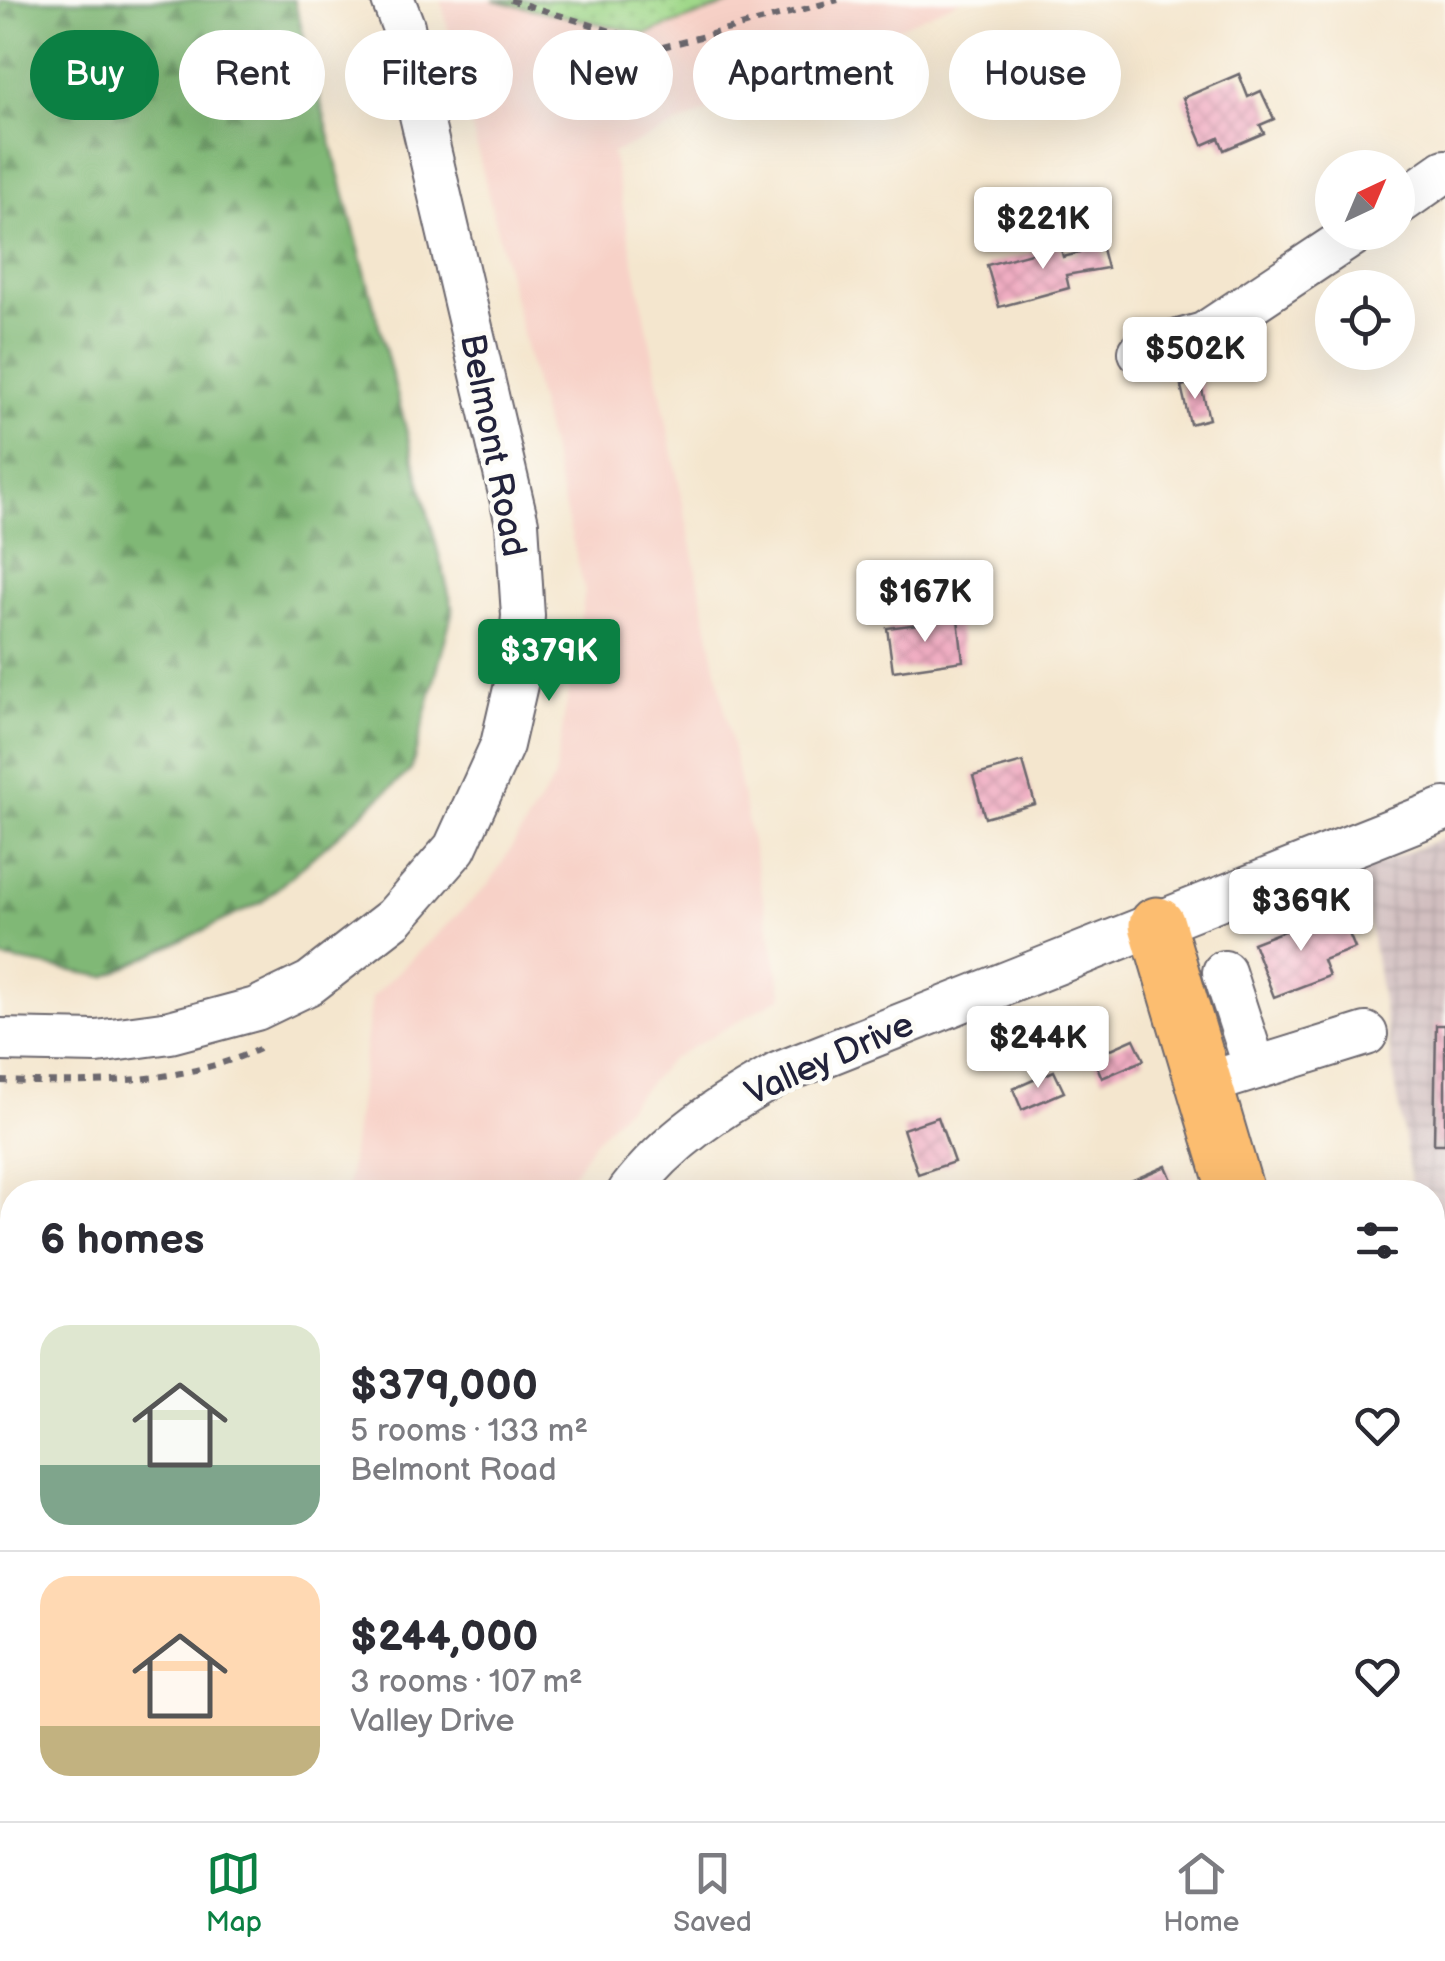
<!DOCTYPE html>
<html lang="en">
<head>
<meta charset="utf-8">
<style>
	:root { --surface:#fff; --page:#f7f7f7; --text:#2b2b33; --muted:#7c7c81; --line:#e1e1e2; --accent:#0b8043 }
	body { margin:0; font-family:"Balsamiq Sans",sans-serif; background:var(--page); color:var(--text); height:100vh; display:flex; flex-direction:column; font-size:38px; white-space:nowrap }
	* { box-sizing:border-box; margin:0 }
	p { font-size:32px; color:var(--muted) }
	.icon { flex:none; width:55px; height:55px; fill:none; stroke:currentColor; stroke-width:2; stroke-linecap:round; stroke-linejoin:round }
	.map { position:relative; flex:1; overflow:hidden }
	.panel { position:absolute; left:0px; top:1180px; width:1445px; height:642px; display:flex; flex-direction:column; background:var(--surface); border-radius:40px 40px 0 0; box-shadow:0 10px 40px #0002 }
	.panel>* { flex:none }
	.banner { position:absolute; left:30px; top:30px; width:1385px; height:90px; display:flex; gap:20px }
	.needle { width:65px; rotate:44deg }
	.tools { position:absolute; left:1315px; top:150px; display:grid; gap:20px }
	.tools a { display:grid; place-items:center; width:100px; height:100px; border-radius:50%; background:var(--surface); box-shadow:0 10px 40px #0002; font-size:50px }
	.price { position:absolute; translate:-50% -85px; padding:0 22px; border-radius:10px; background:#fff; color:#222; font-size:32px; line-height:65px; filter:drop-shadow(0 2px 5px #0008) }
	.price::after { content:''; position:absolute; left:50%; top:60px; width:30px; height:22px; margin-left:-15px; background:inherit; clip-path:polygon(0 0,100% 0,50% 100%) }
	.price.active { background:var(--accent); color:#fff }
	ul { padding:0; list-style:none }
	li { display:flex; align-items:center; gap:30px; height:250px; padding:0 40px }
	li+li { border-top:2px solid var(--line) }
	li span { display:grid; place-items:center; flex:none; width:280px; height:200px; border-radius:30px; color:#555 }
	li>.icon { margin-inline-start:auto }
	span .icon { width:120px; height:120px; fill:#fffc; stroke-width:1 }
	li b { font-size:42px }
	h2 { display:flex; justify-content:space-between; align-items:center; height:120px; padding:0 40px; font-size:42px }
	.chip { padding:0 35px; border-radius:45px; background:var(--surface); box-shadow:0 10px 40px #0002; font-size:35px; line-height:90px }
	.chip.active { background:var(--accent); color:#fff }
	.dock { display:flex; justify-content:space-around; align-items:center; height:140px; border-top:2px solid var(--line); background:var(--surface); font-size:28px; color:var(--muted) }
	.dock a { display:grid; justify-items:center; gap:5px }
	.dock .active { color:var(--accent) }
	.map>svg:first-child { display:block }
	.built { fill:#f7d1c7 }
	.industrial { fill:url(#industrial-grid) }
	.grass { fill:url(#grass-dots); stroke:#617d62; stroke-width:2.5 }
	.forest { fill:url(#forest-firs); stroke:#516d58; stroke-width:2.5 }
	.park { fill:#a0d88a; stroke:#617d62; stroke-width:2.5 }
	.building { fill:url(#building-cross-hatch) }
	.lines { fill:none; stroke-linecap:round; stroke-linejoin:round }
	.minor-casing { stroke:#6c676e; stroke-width:46 }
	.major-casing { stroke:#6c676e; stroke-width:59 }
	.path { stroke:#6c676e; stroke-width:6; stroke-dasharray:8 8; stroke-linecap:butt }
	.minor { stroke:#fff; stroke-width:42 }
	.major { stroke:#fcbd6f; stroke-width:55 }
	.labels { text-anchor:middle; stroke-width:9; stroke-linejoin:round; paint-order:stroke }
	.street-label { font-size:35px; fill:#22223b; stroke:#fdfcf7 }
</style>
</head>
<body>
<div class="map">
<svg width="1445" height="1821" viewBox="0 0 1445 1821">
	<defs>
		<pattern id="industrial-grid" width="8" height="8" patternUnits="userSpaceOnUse" patternTransform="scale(2.5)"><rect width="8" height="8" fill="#d2bfc0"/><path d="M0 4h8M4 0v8" fill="none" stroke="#b4a4a6"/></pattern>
		<pattern id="grass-dots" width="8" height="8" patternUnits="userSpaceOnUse" patternTransform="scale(2.5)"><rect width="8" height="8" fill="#a0d88a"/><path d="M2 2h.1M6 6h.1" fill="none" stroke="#8ab978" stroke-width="1.8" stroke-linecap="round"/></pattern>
		<pattern id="forest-firs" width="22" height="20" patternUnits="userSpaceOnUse" patternTransform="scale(2.5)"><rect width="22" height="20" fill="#80b876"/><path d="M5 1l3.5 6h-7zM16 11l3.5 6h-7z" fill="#689562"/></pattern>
		<pattern id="building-cross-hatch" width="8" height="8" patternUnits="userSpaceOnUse" patternTransform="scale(2.5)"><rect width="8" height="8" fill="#f0adc2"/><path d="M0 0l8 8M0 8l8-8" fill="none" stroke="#ce95a8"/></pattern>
	</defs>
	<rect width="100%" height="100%" fill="#fdfcf7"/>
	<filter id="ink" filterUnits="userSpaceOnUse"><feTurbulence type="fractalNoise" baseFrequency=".01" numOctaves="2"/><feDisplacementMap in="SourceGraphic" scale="20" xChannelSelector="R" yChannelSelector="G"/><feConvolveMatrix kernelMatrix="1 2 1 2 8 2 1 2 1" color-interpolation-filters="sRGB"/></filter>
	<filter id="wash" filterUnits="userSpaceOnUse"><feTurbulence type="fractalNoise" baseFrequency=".0048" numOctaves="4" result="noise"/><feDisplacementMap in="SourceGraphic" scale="40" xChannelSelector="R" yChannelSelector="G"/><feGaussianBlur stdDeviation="2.25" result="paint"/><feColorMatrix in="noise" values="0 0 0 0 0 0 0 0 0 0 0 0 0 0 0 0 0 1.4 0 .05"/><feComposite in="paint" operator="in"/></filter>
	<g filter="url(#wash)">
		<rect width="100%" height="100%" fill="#f4e6ce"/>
		<path class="built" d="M 441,0 L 961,0 L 612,153 L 783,996 L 671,1059 L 593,1143 L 561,1192 L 347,1192 L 372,997 L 489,884 L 554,779 L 585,592 Z"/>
		<g class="industrial">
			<path d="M 1445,837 L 1445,1269 L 1433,1269 L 1432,1192 L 1413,1192 L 1361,871 Z"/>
			<path d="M 1432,1477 L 1445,1477 L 1445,1821 L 663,1821 L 660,1810 L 1432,1810 Z"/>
			<path d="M 0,1482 L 12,1482 L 12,1810 L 525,1810 L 528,1821 L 0,1821 Z"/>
		</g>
		<path class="grass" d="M 493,0 L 741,0 L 646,34 Z"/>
		<path class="forest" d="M 0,0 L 294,0 L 453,609 L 411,770 L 262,902 L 106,977 L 0,958 Z"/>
		<path class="park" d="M 675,1810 L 1230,1810 L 1232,1821 L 677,1821 Z"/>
		<g id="blocks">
			<g class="building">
				<path d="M 1239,74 L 1248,97 L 1261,91 L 1274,119 L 1260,125 L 1264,133 L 1224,150 L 1219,138 L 1203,145 L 1183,98 Z"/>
				<path d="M 1099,237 L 1107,268 L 1066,275 L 1069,288 L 999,307 L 987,265 L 1060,245 L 1063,257 L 1079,253 L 1076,243 Z"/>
				<path d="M 1200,381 L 1209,419 L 1190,424 L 1181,386 Z"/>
				<path d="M 958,619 L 963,661 L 893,671 L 887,628 Z"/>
				<path d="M 1023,762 L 1035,804 L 985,818 L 973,776 Z"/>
				<path d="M 1342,917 L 1355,948 L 1323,960 L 1329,976 L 1274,997 L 1253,943 L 1307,922 L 1309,929 Z"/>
				<path d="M 1436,1025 L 1445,1025 L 1445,1144 L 1434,1144 Z"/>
				<path d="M 1134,1039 L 1144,1060 L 1102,1078 L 1093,1057 Z"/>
				<path d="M 1054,1071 L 1064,1092 L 1022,1110 L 1013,1089 Z"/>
				<path d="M 938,1117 L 954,1162 L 918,1174 L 903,1129 Z"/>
				<path d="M 1166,1166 L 1175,1187 L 1162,1192 L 1127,1192 L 1124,1184 Z"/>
				<path d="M 1445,1726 L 1445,1821 L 1335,1821 L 1334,1810 L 1432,1810 L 1432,1727 Z"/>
			</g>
		</g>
	</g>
	<g filter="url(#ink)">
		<use href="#blocks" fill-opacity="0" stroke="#6c676e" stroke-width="2.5"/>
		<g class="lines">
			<g class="minor-casing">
				<g id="minor">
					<path d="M 1398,204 L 1445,171"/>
					<path d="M 1140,352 L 1204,334 L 1357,232"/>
					<path d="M 1224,972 L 1255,1068"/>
					<path d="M 0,1040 L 97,1042 L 170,1032 L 256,1009 L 310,983 L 394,918 L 455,848 L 502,745 L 517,680 L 523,616 L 517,523 L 420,111 L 403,26 L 393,0"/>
					<path d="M 1205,1084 L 1366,1034"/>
					<path d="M 629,1192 C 669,1139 722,1105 780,1073 L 1445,809"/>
					<path d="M 618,1810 L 621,1821"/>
				</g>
			</g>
			<g class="major-casing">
				<g id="major">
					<path d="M 1157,925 L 1236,1192"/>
					<path d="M 0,1375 L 12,1375"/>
					<path d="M 1432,1395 L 1445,1395"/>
				</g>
			</g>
			<g class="path">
				<path d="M 510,0 L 663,47 L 838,0"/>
				<path d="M 0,1081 C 85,1084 180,1085 259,1049"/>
				<path d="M 0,1255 L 12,1256"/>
				<path d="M 1432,1309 L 1445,1309"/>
			</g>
			<use href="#minor" class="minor"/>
			<use href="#major" class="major"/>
		</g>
	</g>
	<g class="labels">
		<g class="street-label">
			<text transform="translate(494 445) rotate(79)" y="12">Belmont Road</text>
			<text transform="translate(829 1058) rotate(-24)" y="12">Valley Drive</text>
		</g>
	</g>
</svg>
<div class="tools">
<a><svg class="needle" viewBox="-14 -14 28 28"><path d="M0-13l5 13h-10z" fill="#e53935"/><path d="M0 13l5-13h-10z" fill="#7c7c81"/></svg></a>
<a><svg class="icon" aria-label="locate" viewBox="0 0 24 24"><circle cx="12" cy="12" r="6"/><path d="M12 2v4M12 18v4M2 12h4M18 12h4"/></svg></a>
</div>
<b class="price" style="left:1043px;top:272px">$221K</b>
<b class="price" style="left:1195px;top:402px">$502K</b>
<b class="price" style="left:925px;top:645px">$167K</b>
<b class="price active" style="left:549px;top:704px">$379K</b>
<b class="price" style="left:1301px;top:954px">$369K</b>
<b class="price" style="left:1038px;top:1091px">$244K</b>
<div class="banner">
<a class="chip active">Buy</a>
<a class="chip">Rent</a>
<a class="chip">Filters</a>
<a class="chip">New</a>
<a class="chip">Apartment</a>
<a class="chip">House</a>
</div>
<section class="panel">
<h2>6 homes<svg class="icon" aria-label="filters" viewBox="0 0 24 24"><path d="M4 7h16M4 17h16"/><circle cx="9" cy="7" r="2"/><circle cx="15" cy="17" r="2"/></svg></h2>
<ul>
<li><span style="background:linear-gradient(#dfe7d0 70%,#7fa58c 0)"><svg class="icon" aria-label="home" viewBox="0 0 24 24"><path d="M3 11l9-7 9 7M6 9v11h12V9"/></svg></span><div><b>$379,000</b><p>5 rooms · 133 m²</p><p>Belmont Road</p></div><svg class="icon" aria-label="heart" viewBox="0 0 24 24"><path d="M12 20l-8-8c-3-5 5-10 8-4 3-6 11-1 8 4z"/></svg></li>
<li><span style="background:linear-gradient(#ffd9b3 75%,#c2b280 0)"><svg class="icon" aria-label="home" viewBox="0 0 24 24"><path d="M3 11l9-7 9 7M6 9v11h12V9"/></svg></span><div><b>$244,000</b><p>3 rooms · 107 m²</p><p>Valley Drive</p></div><svg class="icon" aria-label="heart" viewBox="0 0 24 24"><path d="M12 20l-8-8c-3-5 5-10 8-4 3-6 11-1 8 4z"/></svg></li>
</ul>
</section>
</div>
<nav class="dock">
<a class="active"><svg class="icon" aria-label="map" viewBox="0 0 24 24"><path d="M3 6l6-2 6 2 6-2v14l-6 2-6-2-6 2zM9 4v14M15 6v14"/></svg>Map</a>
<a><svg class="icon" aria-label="saved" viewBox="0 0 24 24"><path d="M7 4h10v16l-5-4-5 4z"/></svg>Saved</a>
<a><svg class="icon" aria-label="home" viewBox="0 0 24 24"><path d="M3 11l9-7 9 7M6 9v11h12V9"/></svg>Home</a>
</nav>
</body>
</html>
